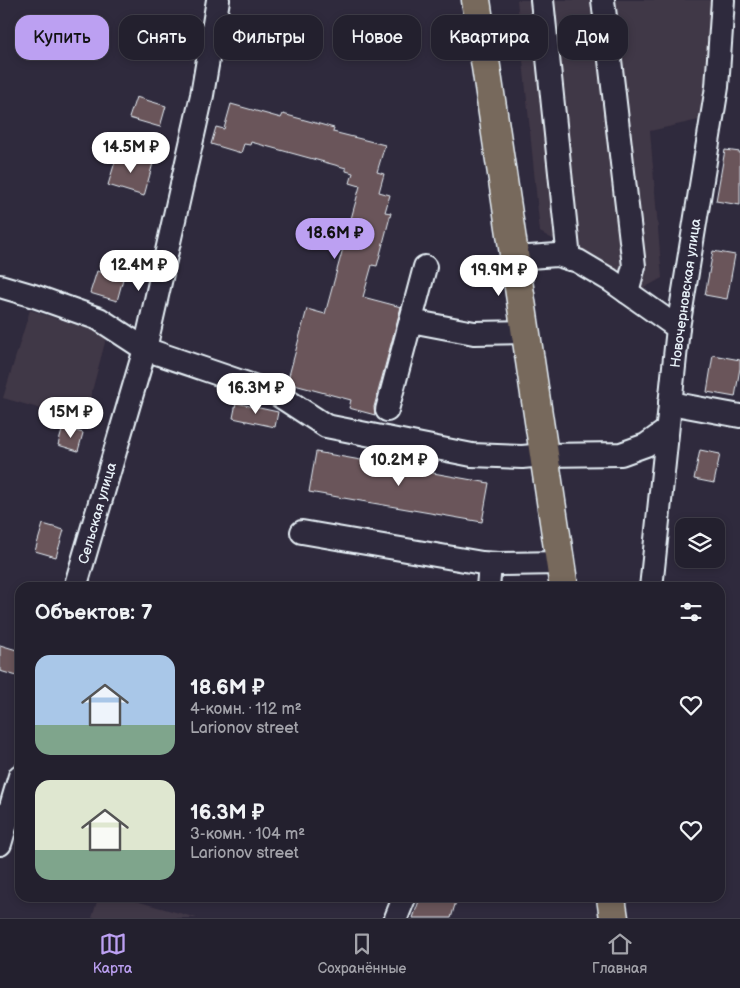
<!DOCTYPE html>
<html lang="ru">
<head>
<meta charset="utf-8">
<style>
	:root { --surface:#23202e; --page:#2b2836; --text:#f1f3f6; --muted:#a3a3aa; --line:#403e4a; --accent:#bca0f2 }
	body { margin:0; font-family:"Balsamiq Sans",sans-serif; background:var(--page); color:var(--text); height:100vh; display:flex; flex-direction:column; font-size:19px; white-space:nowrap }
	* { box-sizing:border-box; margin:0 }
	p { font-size:16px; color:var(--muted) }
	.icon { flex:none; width:28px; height:28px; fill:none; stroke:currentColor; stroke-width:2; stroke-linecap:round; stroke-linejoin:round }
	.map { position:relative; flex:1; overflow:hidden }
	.drawer { position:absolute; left:15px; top:582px; width:710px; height:320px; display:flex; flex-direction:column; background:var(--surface); border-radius:15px; box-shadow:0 2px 8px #0003,0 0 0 1px var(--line) }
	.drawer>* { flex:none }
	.hud { position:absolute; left:15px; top:15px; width:710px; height:45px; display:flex; gap:10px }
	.tools { position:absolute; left:675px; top:518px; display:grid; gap:10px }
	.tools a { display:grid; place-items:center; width:50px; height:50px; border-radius:10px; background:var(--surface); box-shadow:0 2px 8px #0003,0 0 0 1px var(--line); font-size:25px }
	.price { position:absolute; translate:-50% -42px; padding:0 11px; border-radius:18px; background:#fff; color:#222; font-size:16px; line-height:32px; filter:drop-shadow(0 1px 2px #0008) }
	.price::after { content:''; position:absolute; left:50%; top:30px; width:15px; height:11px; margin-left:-8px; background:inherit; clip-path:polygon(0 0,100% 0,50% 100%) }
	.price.selected { background:var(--accent); color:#111 }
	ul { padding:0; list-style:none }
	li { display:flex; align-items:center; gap:15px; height:125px; padding:0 20px }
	li span { display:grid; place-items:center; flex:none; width:140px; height:100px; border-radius:15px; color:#555 }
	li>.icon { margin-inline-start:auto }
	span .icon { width:60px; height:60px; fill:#fffc; stroke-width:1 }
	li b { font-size:21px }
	h2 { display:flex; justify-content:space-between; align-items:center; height:60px; padding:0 20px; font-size:21px }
	.pill { padding:0 18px; border-radius:15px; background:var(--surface); box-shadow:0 2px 8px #0003,0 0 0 1px var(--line); font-size:18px; line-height:45px }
	.pill.selected { background:var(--accent); color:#111 }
	.tabs { display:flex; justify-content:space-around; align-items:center; height:70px; border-top:1px solid var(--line); background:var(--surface); font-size:14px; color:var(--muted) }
	.tabs a { display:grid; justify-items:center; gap:2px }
	.tabs .selected { color:var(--accent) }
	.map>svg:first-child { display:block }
	.built { fill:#413746 }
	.building { fill:#6b555a; stroke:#e8f1f8 }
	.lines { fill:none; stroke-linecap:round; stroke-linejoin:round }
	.minor-casing { stroke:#e8f1f8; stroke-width:26 }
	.major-casing { stroke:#e8f1f8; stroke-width:31 }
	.minor { stroke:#2f2a3d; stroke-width:22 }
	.major { stroke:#77695c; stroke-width:28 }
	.labels { text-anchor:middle; stroke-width:4.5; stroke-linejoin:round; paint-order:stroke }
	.street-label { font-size:14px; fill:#e8f1f8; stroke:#2f2a3d }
</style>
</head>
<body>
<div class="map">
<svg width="740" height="918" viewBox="0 0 740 918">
	<rect width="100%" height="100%" fill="#2f2a3d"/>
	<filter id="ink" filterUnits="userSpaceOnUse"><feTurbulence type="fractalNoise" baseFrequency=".02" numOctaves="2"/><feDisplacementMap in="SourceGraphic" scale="10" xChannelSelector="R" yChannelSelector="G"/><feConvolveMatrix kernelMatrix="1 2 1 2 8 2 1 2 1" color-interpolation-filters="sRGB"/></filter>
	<g filter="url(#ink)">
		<g class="built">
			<path d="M 517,0 L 716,0 L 703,119 L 650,131 L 662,278 L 642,289 L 540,232 Z"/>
			<path d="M 30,310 L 107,335 L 84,421 L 3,398 Z"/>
			<path d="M 98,898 L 125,898 L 197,918 L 92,918 Z"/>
		</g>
		<g class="building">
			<path d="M 151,27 L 181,35 L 175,57 L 145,49 Z"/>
			<path d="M 136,97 L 166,106 L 160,127 L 129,118 Z"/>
			<path d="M 231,104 L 281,118 L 283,114 L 334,128 L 333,132 L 385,145 L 377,172 L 384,174 L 379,192 L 390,195 L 385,212 L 391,213 L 377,266 L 372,265 L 363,297 L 401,307 L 374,407 L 375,415 L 349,408 L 351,400 L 287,383 L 307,309 L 325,314 L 360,186 L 350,183 L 353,173 L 346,171 L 346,168 L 251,142 L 250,145 L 244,144 L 241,153 L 211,144 L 216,127 L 224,129 Z"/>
			<path d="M 725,150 L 740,152 L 740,205 L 716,201 Z"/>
			<path d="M 118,152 L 153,163 L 144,196 L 108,185 Z"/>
			<path d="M 713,251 L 735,255 L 727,299 L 705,295 Z"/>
			<path d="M 97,271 L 123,279 L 117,301 L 90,293 Z"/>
			<path d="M 713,355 L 740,360 L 740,368 L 735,397 L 707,392 Z"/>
			<path d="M 236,403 L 278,412 L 275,427 L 233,418 Z"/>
			<path d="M 63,427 L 83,433 L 78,451 L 58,445 Z"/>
			<path d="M 700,450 L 720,454 L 714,483 L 694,479 Z"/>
			<path d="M 316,452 L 489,483 L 482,522 L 309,492 Z"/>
			<path d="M 43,524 L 64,530 L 56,557 L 35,551 Z"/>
			<path d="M 0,645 L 20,651 L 20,667 L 17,676 L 0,671 Z"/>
			<path d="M 420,898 L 457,898 L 451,918 L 413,918 Z"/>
		</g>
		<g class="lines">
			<g class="minor-casing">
				<g id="minor">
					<path d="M 542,0 L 569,259"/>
					<path d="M 603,0 L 634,266 L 627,292"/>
					<path d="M 515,258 L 557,255 L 578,261 L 610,280 L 678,328"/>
					<path d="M 0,286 L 34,296 L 99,319 L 145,349 L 277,394 L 326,426 L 472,455 L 522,457 L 544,455 L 621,454 L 646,445 L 667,430"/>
					<path d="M 411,321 L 474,333 L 526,332"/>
					<path d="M 670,403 L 740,416"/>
					<path d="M 387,410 L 425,267"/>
					<path d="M 302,532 L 482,563 L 499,564 L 561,563"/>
					<path d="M 75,588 L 145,349 L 202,95 L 218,0"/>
					<path d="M 488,588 L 490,564"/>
					<path d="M 651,588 L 678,328 L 717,87 L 723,0"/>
					<path d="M 0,844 L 20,776"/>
					<path d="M 396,918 L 404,898"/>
				</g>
			</g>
			<g class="major-casing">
				<g id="major">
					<path d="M 476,0 L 564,588"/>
					<path d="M 611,898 L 614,918"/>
				</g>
			</g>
			<use href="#minor" class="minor"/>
			<use href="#major" class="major"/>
		</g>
	</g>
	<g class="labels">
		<g class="street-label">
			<text transform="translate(685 293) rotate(-82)" y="5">Новочерновская улица</text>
			<text transform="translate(97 513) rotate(-74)" y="5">Сельская улица</text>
		</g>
	</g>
</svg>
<div class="tools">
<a><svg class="icon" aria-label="layers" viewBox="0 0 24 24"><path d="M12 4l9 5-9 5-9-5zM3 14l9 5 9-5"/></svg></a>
</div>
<b class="price" style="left:131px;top:174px">14.5M ₽</b>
<b class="price selected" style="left:335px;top:260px">18.6M ₽</b>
<b class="price" style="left:139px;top:292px">12.4M ₽</b>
<b class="price" style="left:499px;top:297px">19.9M ₽</b>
<b class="price" style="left:256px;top:415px">16.3M ₽</b>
<b class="price" style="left:71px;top:439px">15M ₽</b>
<b class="price" style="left:399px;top:487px">10.2M ₽</b>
<div class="hud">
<a class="pill selected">Купить</a>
<a class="pill">Снять</a>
<a class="pill">Фильтры</a>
<a class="pill">Новое</a>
<a class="pill">Квартира</a>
<a class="pill">Дом</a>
</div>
<section class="drawer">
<h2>Объектов: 7<svg class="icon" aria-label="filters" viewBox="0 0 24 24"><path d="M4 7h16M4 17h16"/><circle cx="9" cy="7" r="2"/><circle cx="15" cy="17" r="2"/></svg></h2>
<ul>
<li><span style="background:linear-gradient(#a9c7e8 70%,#7fa58c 0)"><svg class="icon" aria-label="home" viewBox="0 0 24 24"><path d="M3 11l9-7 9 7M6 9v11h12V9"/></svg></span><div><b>18.6M ₽</b><p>4-комн. · 112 m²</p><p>Larionov street</p></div><svg class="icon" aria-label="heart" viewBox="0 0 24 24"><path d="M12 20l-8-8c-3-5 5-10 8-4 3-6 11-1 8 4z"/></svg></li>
<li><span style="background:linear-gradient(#dfe7d0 70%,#7fa58c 0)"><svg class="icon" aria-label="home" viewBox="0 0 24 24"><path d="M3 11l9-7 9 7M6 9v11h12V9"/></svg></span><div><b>16.3M ₽</b><p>3-комн. · 104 m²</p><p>Larionov street</p></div><svg class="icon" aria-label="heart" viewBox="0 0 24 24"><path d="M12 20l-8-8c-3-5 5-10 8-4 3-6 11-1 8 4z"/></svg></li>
</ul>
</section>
</div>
<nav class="tabs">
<a class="selected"><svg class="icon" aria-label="map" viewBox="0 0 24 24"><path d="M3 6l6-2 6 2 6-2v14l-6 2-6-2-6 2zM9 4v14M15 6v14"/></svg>Карта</a>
<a><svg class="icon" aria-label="saved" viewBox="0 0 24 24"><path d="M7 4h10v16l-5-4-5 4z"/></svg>Сохранённые</a>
<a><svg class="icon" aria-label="home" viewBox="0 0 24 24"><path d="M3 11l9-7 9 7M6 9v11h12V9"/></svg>Главная</a>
</nav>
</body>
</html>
